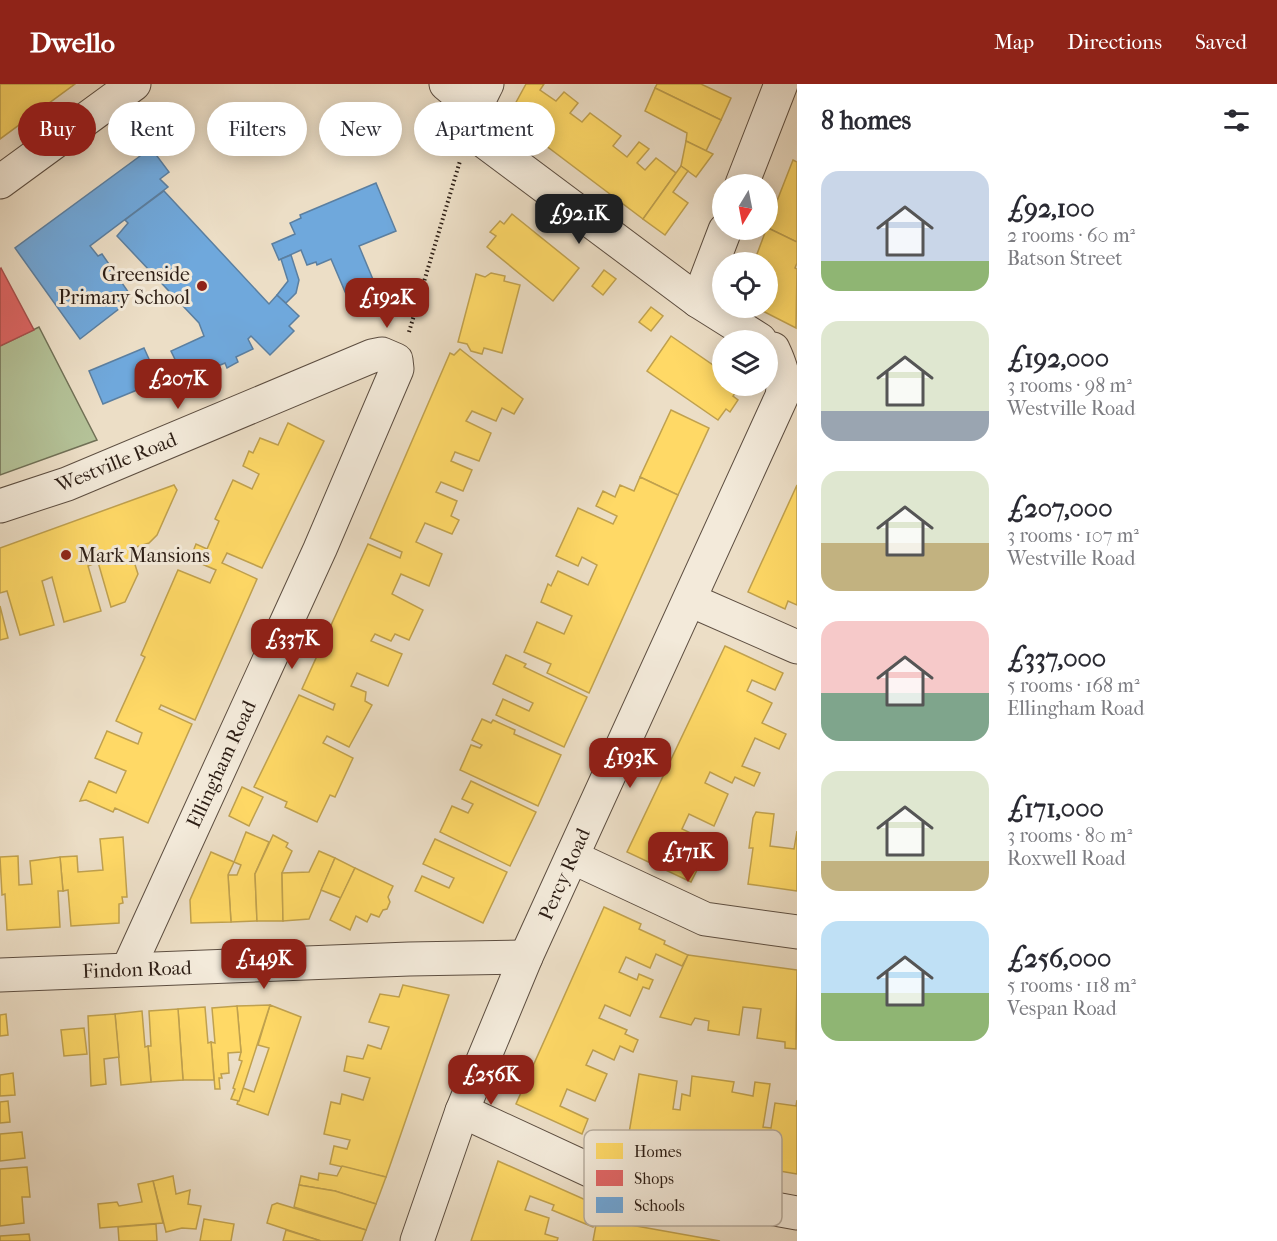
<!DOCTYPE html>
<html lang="en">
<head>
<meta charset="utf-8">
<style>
	:root { --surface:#fff; --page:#f2f2f3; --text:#2b2b33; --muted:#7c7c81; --accent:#8f2418 }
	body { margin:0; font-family:"IM FELL French Canon",serif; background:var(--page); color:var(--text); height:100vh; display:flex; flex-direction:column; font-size:22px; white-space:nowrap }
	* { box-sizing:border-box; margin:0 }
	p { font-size:20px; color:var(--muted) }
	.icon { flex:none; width:33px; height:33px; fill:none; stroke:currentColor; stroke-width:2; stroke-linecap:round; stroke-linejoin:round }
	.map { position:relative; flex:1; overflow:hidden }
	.sheet { display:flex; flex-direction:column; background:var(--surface); width:480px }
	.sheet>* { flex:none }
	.banner { position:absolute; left:18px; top:18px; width:570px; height:54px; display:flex; gap:12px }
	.needle { width:39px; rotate:190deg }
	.controls { position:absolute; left:712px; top:90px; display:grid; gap:12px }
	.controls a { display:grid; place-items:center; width:66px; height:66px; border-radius:50%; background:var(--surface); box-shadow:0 3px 15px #0003; font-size:30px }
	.price { position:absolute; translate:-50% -51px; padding:0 14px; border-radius:12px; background:var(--accent); color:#fff; font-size:20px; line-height:39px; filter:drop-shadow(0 2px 3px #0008) }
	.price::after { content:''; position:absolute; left:50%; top:36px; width:18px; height:14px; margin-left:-9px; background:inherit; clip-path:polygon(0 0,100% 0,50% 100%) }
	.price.current { background:#222; color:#fff }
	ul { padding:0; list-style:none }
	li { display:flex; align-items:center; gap:18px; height:150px; padding:0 24px }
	li span { display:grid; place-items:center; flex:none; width:168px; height:120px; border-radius:18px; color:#555 }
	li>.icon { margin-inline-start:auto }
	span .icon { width:72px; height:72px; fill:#fffc; stroke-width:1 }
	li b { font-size:26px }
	h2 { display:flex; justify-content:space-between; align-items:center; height:72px; padding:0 24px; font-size:26px }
	.tag { padding:0 21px; border-radius:27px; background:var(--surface); box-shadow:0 3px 15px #0003; font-size:21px; line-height:54px }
	.tag.current { background:var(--accent); color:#fff }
	header { display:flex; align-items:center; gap:36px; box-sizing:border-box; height:84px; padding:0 30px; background:var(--accent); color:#fff }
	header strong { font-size:28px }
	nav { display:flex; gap:33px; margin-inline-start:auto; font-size:21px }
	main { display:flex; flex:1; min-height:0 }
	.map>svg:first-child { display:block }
	.green { fill:#b4c298; stroke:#707056; stroke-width:1.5 }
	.homes { fill:#ffd966; stroke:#c0a14e; stroke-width:1.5 }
	.shops { fill:#e06666; stroke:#aa504e; stroke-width:1.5 }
	.schools { fill:#6fa8dc; stroke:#5b7fa0; stroke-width:1.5 }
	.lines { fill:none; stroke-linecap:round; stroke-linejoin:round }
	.minor-casing { stroke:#5d4e41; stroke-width:35 }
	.path { stroke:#2d1e15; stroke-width:4; stroke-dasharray:1.5 3; stroke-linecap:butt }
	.minor { stroke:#f3eada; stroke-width:33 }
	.poi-dot { fill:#8f2418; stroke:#f3eada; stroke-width:2 }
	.labels { text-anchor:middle; stroke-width:6; stroke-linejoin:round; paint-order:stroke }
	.poi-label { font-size:20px; fill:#2d1e15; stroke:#f3eada; text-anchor:end }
	.street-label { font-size:20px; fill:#2d1e15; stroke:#f3eada }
	.key { fill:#f3eada; stroke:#b8ad9f; stroke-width:1.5 }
	.key-label { font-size:16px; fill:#2d1e15 }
</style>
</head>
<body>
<header>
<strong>Dwello</strong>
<nav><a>Map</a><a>Directions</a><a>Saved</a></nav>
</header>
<main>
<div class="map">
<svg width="797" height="1157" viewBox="0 0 797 1157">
	<rect width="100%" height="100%" fill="#ecdec6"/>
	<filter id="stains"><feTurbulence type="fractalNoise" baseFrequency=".00333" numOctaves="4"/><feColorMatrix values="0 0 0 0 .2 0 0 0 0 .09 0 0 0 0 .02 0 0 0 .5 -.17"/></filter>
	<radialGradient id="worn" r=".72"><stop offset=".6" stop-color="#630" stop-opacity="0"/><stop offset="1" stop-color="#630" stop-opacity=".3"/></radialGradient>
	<path class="green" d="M 39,243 L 97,356 L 0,391 L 0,262 Z"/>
	<g class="homes">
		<path d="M 0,0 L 75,0 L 0,55 Z"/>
		<path d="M 526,0 L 544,0 L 540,6 L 556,17 L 564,8 L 578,19 L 570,29 L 582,38 L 590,29 L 621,52 L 613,62 L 627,73 L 639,58 L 649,65 L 637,79 L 645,86 L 656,74 L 676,89 L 643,135 L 508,33 Z"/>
		<path d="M 657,0 L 701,0 L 731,14 L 721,36 L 655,4 Z"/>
		<path d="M 655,4 L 721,36 L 706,67 L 686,57 L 687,49 L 645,27 Z"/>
		<path d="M 686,57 L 713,70 L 696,93 L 681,82 Z"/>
		<path d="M 793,76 L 797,78 L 797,158 L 768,144 L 768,140 Z"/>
		<path d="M 681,82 L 688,87 L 673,108 L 688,119 L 665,151 L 643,135 Z"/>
		<path d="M 512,130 L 579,184 L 553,217 L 487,163 L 496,152 L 490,148 L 500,137 L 504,140 Z"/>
		<path d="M 768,144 L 797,158 L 797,179 L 795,184 L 797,185 L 796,244 L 757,224 L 768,224 L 768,178 L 754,178 L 766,146 Z"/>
		<path d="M 604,186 L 616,195 L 603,211 L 592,202 Z"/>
		<path d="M 491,189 L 505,192 L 504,197 L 520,201 L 502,269 L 484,264 L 482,270 L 471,267 L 467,260 L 458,258 L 476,190 L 485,193 Z"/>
		<path d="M 651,223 L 663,232 L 651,247 L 639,238 Z"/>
		<path d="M 671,252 L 723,288 L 723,302 L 740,302 L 733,312 L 738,316 L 730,328 L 726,325 L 718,336 L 647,287 Z"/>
		<path d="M 460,265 L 523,315 L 514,330 L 502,324 L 496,337 L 472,327 L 466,337 L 491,349 L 479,377 L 455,368 L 451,377 L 472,386 L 463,407 L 441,398 L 436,408 L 457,417 L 451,432 L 459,436 L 452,450 L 425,439 L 416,458 L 442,470 L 429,502 L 401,490 L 392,510 L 423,526 L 409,556 L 395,550 L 391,557 L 375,550 L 371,557 L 402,570 L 388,602 L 357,589 L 351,602 L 366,608 L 365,617 L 372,621 L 349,663 L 327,652 L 323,659 L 353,674 L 335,713 L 330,711 L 317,738 L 285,723 L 287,718 L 254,703 L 299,611 L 333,626 L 335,620 L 302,605 L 368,460 L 400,474 L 402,468 L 370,454 L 450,269 L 454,271 Z"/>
		<path d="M 671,326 L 709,344 L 678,411 L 640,393 Z"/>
		<path d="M 288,339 L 324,357 L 262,484 L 227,469 L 222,479 L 257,495 L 195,636 L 161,621 L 159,625 L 192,640 L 148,739 L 115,724 L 113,728 L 86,716 L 80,717 L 89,697 L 116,709 L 126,687 L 95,674 L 107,647 L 138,660 L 142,649 L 116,637 L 145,573 L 141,571 L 178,486 L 210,499 L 216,486 L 190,475 L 196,460 L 207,465 L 219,437 L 215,435 L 233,396 L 252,405 L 259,390 L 243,382 L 249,367 L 253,369 L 260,354 L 278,361 Z"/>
		<path d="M 640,393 L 678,411 L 589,609 L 547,589 L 551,580 L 524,568 L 537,538 L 564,550 L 572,532 L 541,518 L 548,500 L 551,502 L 558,487 L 588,501 L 597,481 L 582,473 L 578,482 L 556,472 L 578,424 L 613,440 L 617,432 L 596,422 L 603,407 L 615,413 L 620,401 L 634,407 Z"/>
		<path d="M 174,401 L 177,406 L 157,451 L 149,459 L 130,465 L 138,490 L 125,518 L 111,523 L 98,478 L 88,482 L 101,527 L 64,538 L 52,493 L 42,497 L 54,541 L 20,551 L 7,507 L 0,509 L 0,464 Z"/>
		<path d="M 797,401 L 797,521 L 788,517 L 785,525 L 748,508 Z"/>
		<path d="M 0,522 L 8,554 L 0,556 Z"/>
		<path d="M 725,562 L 783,589 L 775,606 L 752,596 L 747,607 L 772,619 L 762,639 L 786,650 L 779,665 L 755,654 L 742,682 L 760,689 L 754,702 L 735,693 L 732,699 L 710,688 L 705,699 L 728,710 L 714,742 L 689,730 L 682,745 L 714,760 L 706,776 L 677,762 L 673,769 L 699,782 L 691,798 L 627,768 Z"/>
		<path d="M 506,571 L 526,580 L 524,583 L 587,613 L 564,663 L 496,631 L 503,615 L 529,627 L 533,619 L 493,600 Z"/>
		<path d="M 482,635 L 491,639 L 493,636 L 515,646 L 514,650 L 561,671 L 538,722 L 460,686 L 471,661 L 480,664 L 482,661 L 472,656 Z"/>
		<path d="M 471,697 L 536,728 L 510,782 L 440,748 L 452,722 L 468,729 L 473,720 L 462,715 Z"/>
		<path d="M 242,703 L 263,713 L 249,742 L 229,732 Z"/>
		<path d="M 756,728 L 774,730 L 770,762 L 794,765 L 797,747 L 797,807 L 748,800 L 753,764 L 749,764 L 753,734 Z"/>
		<path d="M 246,748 L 269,758 L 255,790 L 257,837 L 231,838 L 228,791 L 237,791 L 241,781 L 234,778 Z"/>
		<path d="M 273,751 L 288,759 L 286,763 L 292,767 L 282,789 L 283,837 L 257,837 L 255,790 Z"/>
		<path d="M 123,753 L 127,813 L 122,813 L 123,819 L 119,820 L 119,839 L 71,842 L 68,806 L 63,807 L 60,773 L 77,772 L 78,788 L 103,786 L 100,755 Z"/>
		<path d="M 435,755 L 507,788 L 483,839 L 415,807 L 422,792 L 449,804 L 454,794 L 423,780 Z"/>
		<path d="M 319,767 L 335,774 L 309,835 L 283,837 L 282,789 L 309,788 Z"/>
		<path d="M 211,768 L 234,778 L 228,791 L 231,838 L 191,839 L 190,816 Z"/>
		<path d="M 18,772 L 19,801 L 32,800 L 30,777 L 60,773 L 63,807 L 58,807 L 60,843 L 7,846 L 5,810 L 2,811 L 0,773 Z"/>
		<path d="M 335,774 L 355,784 L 341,814 L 321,806 Z"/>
		<path d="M 355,784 L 393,802 L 388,813 L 390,818 L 387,825 L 383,826 L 379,833 L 371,830 L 367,838 L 356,832 L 350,846 L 330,836 Z"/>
		<path d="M 604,823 L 641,840 L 639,845 L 665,857 L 664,860 L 688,871 L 682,882 L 656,870 L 650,884 L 626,873 L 619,888 L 637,896 L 639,890 L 653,896 L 649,905 L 643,903 L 630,932 L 605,921 L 599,934 L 627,946 L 625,950 L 638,956 L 633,968 L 620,962 L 614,976 L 593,966 L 586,981 L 607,990 L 595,1017 L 567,1005 L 560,1022 L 588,1035 L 582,1050 L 516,1020 Z"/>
		<path d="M 688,871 L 797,886 L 796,965 L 785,964 L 785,958 L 757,954 L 761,925 L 743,923 L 739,951 L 708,946 L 709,937 L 695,934 L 691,941 L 660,933 Z"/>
		<path d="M 403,901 L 449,911 L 386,1093 L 330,1080 L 334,1062 L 347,1065 L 350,1056 L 324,1050 L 331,1018 L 340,1020 L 342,1010 L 363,1016 L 370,994 L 344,987 L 347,972 L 363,975 L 368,961 L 381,965 L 389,943 L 369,938 L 380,910 L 399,913 Z"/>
		<path d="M 270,921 L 301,933 L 268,1031 L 237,1020 L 243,1004 L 254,1008 L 269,964 L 258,961 Z"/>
		<path d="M 270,921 L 239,1017 L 231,1015 L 235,1005 L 233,1004 L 242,977 L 239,976 L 241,968 L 237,922 Z"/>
		<path d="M 237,922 L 241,968 L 228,969 L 229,989 L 221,990 L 222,994 L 219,994 L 220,1005 L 215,1005 L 211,958 L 215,959 L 212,924 Z"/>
		<path d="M 205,923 L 208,959 L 211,958 L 214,996 L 183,996 L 178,925 Z"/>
		<path d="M 178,925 L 183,996 L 151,998 L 148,962 L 151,962 L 149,927 Z"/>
		<path d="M 142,927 L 145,963 L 148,962 L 151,998 L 121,1001 L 115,930 Z"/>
		<path d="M 6,930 L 8,951 L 0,952 L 0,931 Z"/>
		<path d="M 115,930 L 119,973 L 104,975 L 106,1000 L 91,1002 L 88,932 Z"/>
		<path d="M 84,944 L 87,970 L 64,972 L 61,946 Z"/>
		<path d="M 13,989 L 15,1011 L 0,1012 L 0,991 Z"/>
		<path d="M 639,990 L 677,997 L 673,1025 L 680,1026 L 682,1010 L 690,1012 L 692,992 L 734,998 L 732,1008 L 753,1012 L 755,998 L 770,1000 L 763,1043 L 771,1044 L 775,1019 L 796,1022 L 797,1016 L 797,1090 L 627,1061 Z"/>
		<path d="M 8,1017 L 10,1038 L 0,1039 L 0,1018 Z"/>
		<path d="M 22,1048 L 25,1074 L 0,1077 L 0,1050 Z"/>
		<path d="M 498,1077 L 597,1121 L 597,1135 L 593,1143 L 552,1126 L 554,1121 L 530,1112 L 525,1126 L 549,1134 L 545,1150 L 558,1154 L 557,1157 L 471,1157 Z"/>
		<path d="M 342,1082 L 386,1093 L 376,1120 L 335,1107 L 299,1101 L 301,1092 L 318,1096 L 319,1089 L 337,1092 Z"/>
		<path d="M 27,1083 L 30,1113 L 22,1113 L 24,1139 L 0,1142 L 0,1085 Z"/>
		<path d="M 173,1092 L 176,1110 L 190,1106 L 188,1120 L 201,1122 L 196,1145 L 182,1144 L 166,1148 L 153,1097 Z"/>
		<path d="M 153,1097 L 163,1139 L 100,1144 L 98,1120 L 117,1118 L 119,1122 L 142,1118 L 138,1100 Z"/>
		<path d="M 299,1101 L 335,1107 L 376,1120 L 366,1146 L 294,1123 Z"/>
		<path d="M 277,1119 L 366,1146 L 362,1157 L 321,1157 L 267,1139 L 272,1121 Z"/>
		<path d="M 204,1135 L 234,1140 L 231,1157 L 200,1157 Z"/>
		<path d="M 597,1135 L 720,1157 L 593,1157 Z"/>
		<path d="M 156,1140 L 157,1157 L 119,1157 L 118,1143 Z"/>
		<path d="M 286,1146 L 321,1157 L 283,1157 Z"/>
		<path d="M 29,1150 L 30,1157 L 0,1157 L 0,1152 Z"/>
	</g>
	<path class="shops" d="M 1,184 L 34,246 L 0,262 L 0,185 Z"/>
	<g class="schools">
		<path d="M 151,64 L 169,88 L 160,95 L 168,103 L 90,162 L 98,172 L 102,170 L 129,209 L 117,219 L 120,224 L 80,255 L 15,164 Z"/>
		<path d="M 376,99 L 396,147 L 359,162 L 377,205 L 349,217 L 331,175 L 317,181 L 316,178 L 307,181 L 301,166 L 279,176 L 272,160 L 295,150 L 290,139 L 301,134 L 300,131 Z"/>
		<path d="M 164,107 L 269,220 L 277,211 L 299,232 L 289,242 L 294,247 L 270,271 L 251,252 L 248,255 L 253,265 L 236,273 L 238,278 L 227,284 L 225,279 L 185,296 L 171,267 L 204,252 L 199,239 L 117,152 L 128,139 L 125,136 Z"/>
		<path d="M 291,171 L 299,196 L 296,209 L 286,219 L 277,211 L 288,197 L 281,175 Z"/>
		<path d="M 144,264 L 159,297 L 103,320 L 89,287 Z"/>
	</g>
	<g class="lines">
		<g class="minor-casing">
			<g id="minor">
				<path d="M 446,0 L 475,24"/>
				<path d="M 487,0 C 476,22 466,36 485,58 L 698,217 L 760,256"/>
				<path d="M 0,98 L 134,0"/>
				<path d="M 742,100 L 781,0"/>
				<path d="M 698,217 L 725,146"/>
				<path d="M 0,422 L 67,400 L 372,272 L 382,270 L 396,276 L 397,285 L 320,465 L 128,885"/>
				<path d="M 690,516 L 797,563"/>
				<path d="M 572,773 L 705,835 L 797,848"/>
				<path d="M 0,891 L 409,875 L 526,873"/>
				<path d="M 462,1027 L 598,1090 L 616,1096 L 797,1129"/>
				<path d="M 417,1157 L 462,1027 L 526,873 L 782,312 C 785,294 781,282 773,265"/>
			</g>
		</g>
		<path class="path" d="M 409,248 L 460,77"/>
		<use href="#minor" class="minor"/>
	</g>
	<g class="poi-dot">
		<circle cx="202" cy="202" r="6"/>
		<circle cx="66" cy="471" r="6"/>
	</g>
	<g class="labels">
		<g class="poi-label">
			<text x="190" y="197">Greenside<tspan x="190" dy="23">Primary School</tspan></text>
			<text x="78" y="478" text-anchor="start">Mark Mansions</text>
		</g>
		<g class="street-label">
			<text transform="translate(116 378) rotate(-22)" y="7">Westville Road</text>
			<text transform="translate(221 680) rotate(-65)" y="7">Ellingham Road</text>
			<text transform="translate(564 790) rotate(-66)" y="7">Percy Road</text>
			<text transform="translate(137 885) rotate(-2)" y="7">Findon Road</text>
		</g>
	</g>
	<rect x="584" y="1046" width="198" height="96" rx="9" class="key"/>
	<rect x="596" y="1059" width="27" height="16" fill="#ffd966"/>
	<rect x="596" y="1086" width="27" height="16" fill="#e06666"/>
	<rect x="596" y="1113" width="27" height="16" fill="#6fa8dc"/>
	<g class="key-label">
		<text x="634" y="1073">Homes</text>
		<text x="634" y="1100">Shops</text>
		<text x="634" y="1127">Schools</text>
	</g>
	<rect width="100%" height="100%" filter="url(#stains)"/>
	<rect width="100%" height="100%" fill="url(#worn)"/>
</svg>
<div class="controls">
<a><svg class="needle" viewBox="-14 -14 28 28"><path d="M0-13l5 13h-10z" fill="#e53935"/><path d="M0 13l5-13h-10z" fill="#7c7c81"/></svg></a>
<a><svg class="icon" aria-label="locate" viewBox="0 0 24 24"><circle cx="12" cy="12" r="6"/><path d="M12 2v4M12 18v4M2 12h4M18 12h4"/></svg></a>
<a><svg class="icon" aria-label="layers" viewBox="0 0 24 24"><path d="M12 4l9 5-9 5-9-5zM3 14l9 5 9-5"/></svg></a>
</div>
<b class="price current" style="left:579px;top:161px">£92.1K</b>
<b class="price" style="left:387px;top:245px">£192K</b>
<b class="price" style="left:178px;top:326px">£207K</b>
<b class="price" style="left:292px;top:586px">£337K</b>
<b class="price" style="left:630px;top:705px">£193K</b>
<b class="price" style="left:688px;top:799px">£171K</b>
<b class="price" style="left:264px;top:906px">£149K</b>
<b class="price" style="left:491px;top:1022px">£256K</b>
<div class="banner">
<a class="tag current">Buy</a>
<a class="tag">Rent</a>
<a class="tag">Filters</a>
<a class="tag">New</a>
<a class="tag">Apartment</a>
</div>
</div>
<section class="sheet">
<h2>8 homes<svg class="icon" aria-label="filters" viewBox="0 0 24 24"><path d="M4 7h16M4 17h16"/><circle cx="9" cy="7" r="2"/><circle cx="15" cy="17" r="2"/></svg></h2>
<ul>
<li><span style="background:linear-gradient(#c9d6e8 75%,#8fb573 0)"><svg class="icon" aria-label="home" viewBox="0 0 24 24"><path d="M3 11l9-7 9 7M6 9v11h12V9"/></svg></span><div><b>£92,100</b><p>2 rooms · 60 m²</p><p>Batson Street</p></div></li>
<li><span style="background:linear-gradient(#dfe7d0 75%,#9aa5b1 0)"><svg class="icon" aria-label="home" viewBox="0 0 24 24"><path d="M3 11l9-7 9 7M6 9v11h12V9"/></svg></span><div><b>£192,000</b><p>3 rooms · 98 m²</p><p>Westville Road</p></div></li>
<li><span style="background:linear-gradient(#dfe7d0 60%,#c2b280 0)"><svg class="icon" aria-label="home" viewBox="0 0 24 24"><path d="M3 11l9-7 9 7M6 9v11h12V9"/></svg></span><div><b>£207,000</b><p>3 rooms · 107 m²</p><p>Westville Road</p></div></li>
<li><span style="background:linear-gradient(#f6c9c9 60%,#7fa58c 0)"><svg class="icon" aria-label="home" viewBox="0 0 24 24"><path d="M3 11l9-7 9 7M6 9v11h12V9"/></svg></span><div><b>£337,000</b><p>5 rooms · 168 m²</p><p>Ellingham Road</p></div></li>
<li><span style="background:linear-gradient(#dfe7d0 75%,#c2b280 0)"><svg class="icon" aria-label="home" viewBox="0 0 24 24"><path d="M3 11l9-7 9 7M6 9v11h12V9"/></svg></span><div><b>£171,000</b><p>3 rooms · 80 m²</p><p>Roxwell Road</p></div></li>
<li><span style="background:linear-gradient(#bfe0f5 60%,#8fb573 0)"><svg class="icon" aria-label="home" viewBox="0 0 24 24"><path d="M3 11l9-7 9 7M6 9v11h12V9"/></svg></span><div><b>£256,000</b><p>5 rooms · 118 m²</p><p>Vespan Road</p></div></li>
</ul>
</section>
</main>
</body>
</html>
